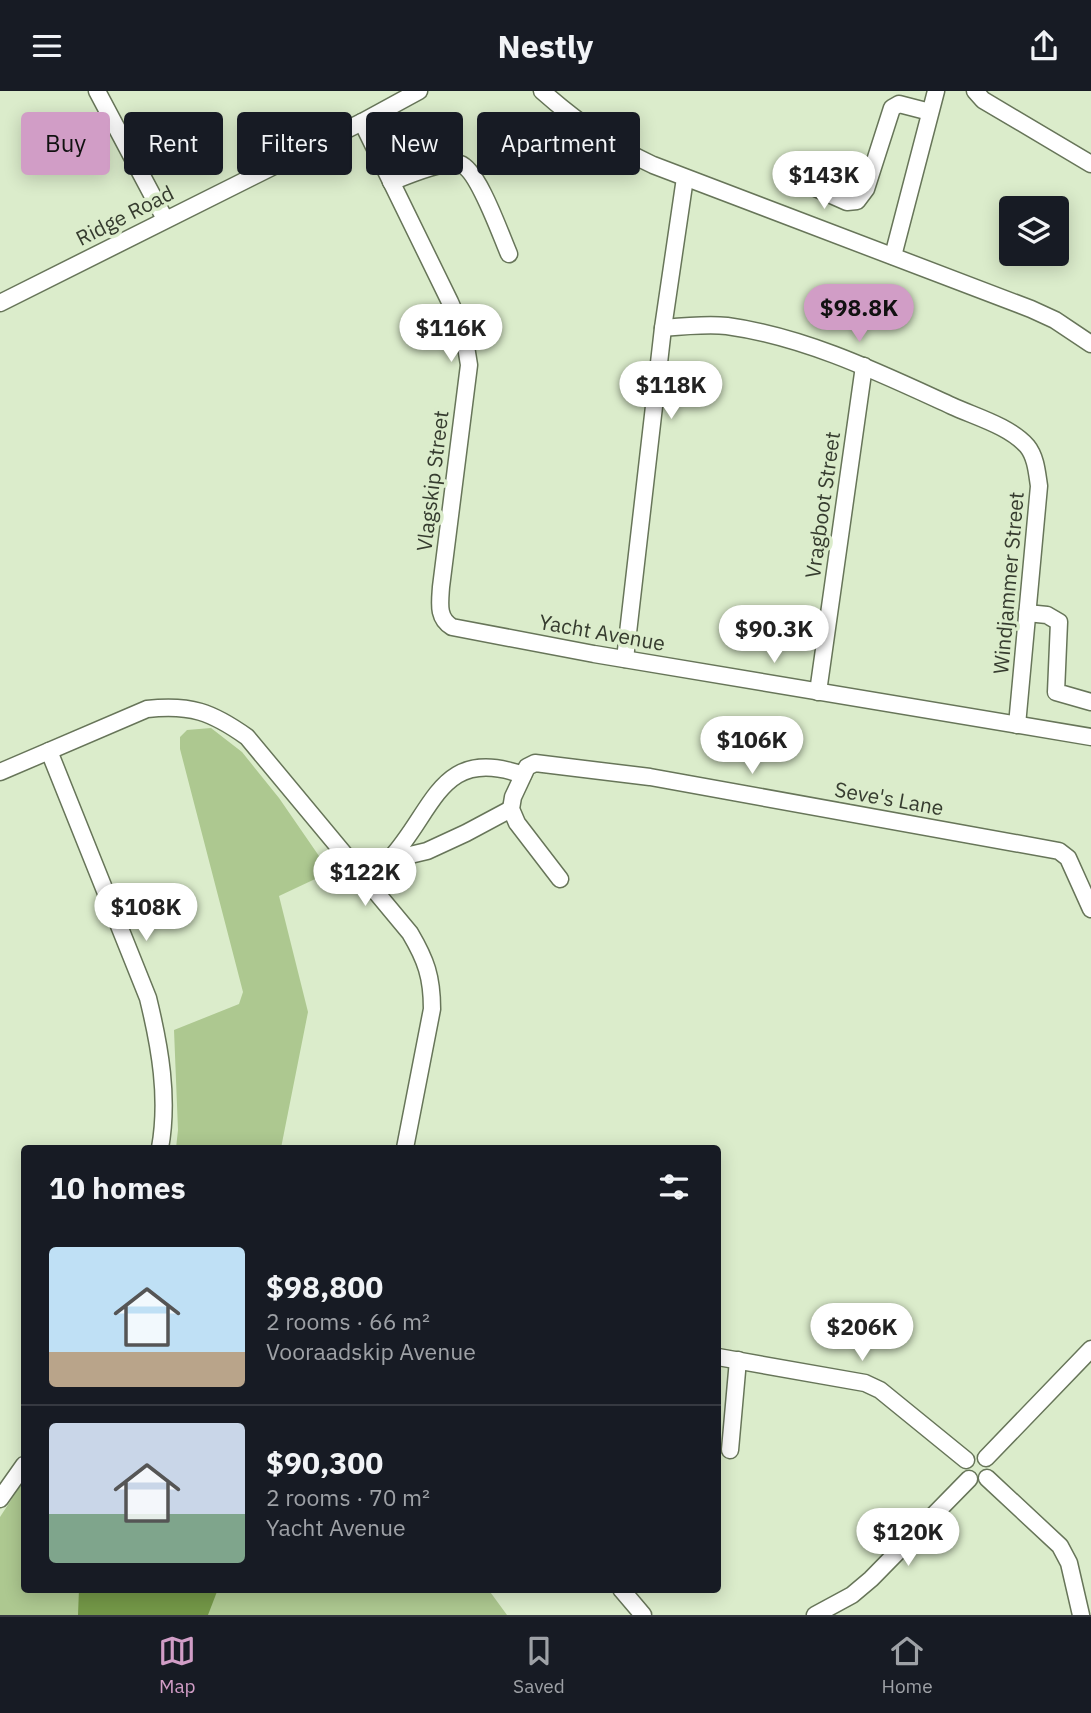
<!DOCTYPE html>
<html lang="en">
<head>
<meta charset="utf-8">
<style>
	:root { --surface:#171b24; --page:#242831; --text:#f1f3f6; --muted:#9ea1a6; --line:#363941; --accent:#d19dc6 }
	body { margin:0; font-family:"IBM Plex Sans",sans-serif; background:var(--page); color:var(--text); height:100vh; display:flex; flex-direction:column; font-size:26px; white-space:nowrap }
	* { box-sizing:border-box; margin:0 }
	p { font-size:23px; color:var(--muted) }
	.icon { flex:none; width:38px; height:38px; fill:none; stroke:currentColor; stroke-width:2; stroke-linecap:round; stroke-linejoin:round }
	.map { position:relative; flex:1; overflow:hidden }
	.details { position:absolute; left:21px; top:1054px; width:700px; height:448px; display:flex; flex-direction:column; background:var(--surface); border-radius:7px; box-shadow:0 4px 18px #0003 }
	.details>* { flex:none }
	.top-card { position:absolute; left:21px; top:21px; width:700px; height:63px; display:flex; gap:14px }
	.fabs { position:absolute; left:999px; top:105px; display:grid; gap:14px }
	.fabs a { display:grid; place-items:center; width:70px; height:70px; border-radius:7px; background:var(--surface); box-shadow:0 4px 18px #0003; font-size:35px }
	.price { position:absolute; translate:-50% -60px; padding:0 16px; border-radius:24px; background:#fff; color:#222; font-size:23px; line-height:46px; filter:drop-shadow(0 2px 4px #0008) }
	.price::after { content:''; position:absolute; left:50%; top:42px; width:21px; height:16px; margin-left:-10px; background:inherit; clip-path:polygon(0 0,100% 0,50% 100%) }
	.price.active { background:var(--accent); color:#111 }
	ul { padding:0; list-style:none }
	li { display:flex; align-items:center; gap:21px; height:175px; padding:0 28px }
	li+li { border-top:2px solid var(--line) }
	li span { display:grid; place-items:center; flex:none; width:196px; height:140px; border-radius:7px; color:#555 }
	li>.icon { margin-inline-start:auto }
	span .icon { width:84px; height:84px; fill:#fffc; stroke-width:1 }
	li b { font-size:30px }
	h2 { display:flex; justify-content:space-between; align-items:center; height:84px; padding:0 28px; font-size:30px }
	.chip { padding:0 24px; border-radius:7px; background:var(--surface); box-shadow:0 4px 18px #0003; font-size:24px; line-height:63px }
	.chip.active { background:var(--accent); color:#111 }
	header { display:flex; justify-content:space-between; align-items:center; height:91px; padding:0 28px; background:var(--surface); font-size:32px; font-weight:700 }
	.dock { display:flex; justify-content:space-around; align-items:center; height:98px; border-top:2px solid var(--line); background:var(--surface); font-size:19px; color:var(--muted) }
	.dock a { display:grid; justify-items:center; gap:4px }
	.dock .active { color:var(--accent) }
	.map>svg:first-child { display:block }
	.green { fill:#adc890 }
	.water { fill:#739747 }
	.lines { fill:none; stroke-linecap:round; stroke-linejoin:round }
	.minor-casing { stroke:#677559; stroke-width:19 }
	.minor { stroke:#fff; stroke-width:16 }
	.labels { text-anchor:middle; stroke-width:7; stroke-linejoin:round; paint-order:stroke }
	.street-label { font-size:21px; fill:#363c2f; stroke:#dbeccb }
</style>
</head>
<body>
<header><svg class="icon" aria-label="menu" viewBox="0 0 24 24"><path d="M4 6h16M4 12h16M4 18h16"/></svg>Nestly<svg class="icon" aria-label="share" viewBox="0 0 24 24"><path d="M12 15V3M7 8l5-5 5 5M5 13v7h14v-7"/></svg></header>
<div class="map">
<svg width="1091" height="1524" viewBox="0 0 1091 1524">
	<rect width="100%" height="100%" fill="#dbeccb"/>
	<g class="green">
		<path d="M 211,637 L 242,661 L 279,707 L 330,781 L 279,805 L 308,921 L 281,1057 L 176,1057 L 178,1039 L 174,939 L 239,913 L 243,901 L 180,658 L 180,646 L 187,639 Z"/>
		<path d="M 24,1389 L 24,1498 L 488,1498 L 507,1524 L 0,1524 L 0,1426 Z"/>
	</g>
	<path class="water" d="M 79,1498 L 218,1498 L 208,1524 L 78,1524 Z"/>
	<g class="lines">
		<g class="minor-casing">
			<g id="minor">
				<path d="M 97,0 L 165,128"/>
				<path d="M 542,0 C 577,31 610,54 653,74 L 1031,218 L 1055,229 L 1091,253"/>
				<path d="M 975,0 L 983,9 L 1091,73"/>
				<path d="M 362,31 L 450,211 L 464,243 L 469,274 L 441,496 C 440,512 437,527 452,536 L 594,563 L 1091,646"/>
				<path d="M 786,84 L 847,111 L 857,110 L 866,98 L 892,17 L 899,13 L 930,21"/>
				<path d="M 391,91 C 406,85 446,68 460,73 C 478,78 501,145 509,163"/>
				<path d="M 893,165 L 936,0"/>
				<path d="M 0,212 L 362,31 L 419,0"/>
				<path d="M 663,237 C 685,235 706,233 727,235 C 806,246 880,282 952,315 C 976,326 1009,335 1027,355 C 1036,366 1037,382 1039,395 L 1017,634"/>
				<path d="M 1027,522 L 1047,524 L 1059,531 L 1056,601 L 1091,611"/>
				<path d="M 625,568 L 663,237 L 685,87"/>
				<path d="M 818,601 L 864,275"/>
				<path d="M 49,660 L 148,907 C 160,956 169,1007 160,1057"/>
				<path d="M 0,681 L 147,618 C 190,613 212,621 247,646 L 410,842 C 426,869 432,886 432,918 L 405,1057"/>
				<path d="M 389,769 L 427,760 L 466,742 L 511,718"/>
				<path d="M 365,788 C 373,781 383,775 390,768 C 435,719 440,654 523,684"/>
				<path d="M 560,788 L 517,732 L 511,718 L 513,706 L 527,676 L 535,672 L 650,686 L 1059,760 L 1068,767 L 1091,818"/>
				<path d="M 718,1266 L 865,1292 L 880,1299 L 966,1369"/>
				<path d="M 730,1359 L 738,1269"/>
				<path d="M 986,1367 L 1091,1258"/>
				<path d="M 987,1387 L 1060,1455 L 1069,1472 L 1081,1524"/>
				<path d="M 0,1408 L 24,1374"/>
				<path d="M 621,1498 L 643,1524"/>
				<path d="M 815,1524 L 852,1504 L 871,1488 L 969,1388"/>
			</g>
		</g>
		<use href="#minor" class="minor"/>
	</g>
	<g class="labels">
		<g class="street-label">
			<text transform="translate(125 125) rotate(-27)" y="7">Ridge Road</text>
			<text transform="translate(433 390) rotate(-83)" y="7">Vlagskip Street</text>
			<text transform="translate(823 414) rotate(-82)" y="7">Vragboot Street</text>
			<text transform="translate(1009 492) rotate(-85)" y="7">Windjammer Street</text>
			<text transform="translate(602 542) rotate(10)" y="7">Yacht Avenue</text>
			<text transform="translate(889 708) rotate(10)" y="7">Seve's Lane</text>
		</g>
	</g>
</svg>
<div class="fabs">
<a><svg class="icon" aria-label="layers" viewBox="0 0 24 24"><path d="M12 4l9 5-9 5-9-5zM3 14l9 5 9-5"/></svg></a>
</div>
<b class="price" style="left:824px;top:120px">$143K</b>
<b class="price active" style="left:859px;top:253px">$98.8K</b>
<b class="price" style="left:451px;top:273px">$116K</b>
<b class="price" style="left:671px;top:330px">$118K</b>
<b class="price" style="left:774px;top:574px">$90.3K</b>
<b class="price" style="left:752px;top:685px">$106K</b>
<b class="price" style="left:365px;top:817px">$122K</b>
<b class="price" style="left:146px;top:852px">$108K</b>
<b class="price" style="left:862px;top:1272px">$206K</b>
<b class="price" style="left:908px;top:1477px">$120K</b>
<div class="top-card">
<a class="chip active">Buy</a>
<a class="chip">Rent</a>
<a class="chip">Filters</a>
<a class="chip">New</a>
<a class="chip">Apartment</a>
</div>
<section class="details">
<h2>10 homes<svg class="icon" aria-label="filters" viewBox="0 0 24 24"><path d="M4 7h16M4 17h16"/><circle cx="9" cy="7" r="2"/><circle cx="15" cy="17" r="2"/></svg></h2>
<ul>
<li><span style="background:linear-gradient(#bfe0f5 75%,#b9a48a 0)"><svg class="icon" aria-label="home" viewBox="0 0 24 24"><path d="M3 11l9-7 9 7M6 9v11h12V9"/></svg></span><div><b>$98,800</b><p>2 rooms · 66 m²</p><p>Vooraadskip Avenue</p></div></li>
<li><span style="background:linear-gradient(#c9d6e8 65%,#7fa58c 0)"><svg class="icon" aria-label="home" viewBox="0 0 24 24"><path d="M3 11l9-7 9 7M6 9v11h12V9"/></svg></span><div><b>$90,300</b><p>2 rooms · 70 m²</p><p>Yacht Avenue</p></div></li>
</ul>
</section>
</div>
<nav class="dock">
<a class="active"><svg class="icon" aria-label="map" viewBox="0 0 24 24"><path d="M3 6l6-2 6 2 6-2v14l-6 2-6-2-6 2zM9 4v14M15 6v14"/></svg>Map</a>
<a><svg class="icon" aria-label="saved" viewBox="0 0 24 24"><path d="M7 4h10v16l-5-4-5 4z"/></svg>Saved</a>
<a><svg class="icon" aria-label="home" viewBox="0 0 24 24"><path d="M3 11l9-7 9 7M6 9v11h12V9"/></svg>Home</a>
</nav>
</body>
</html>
